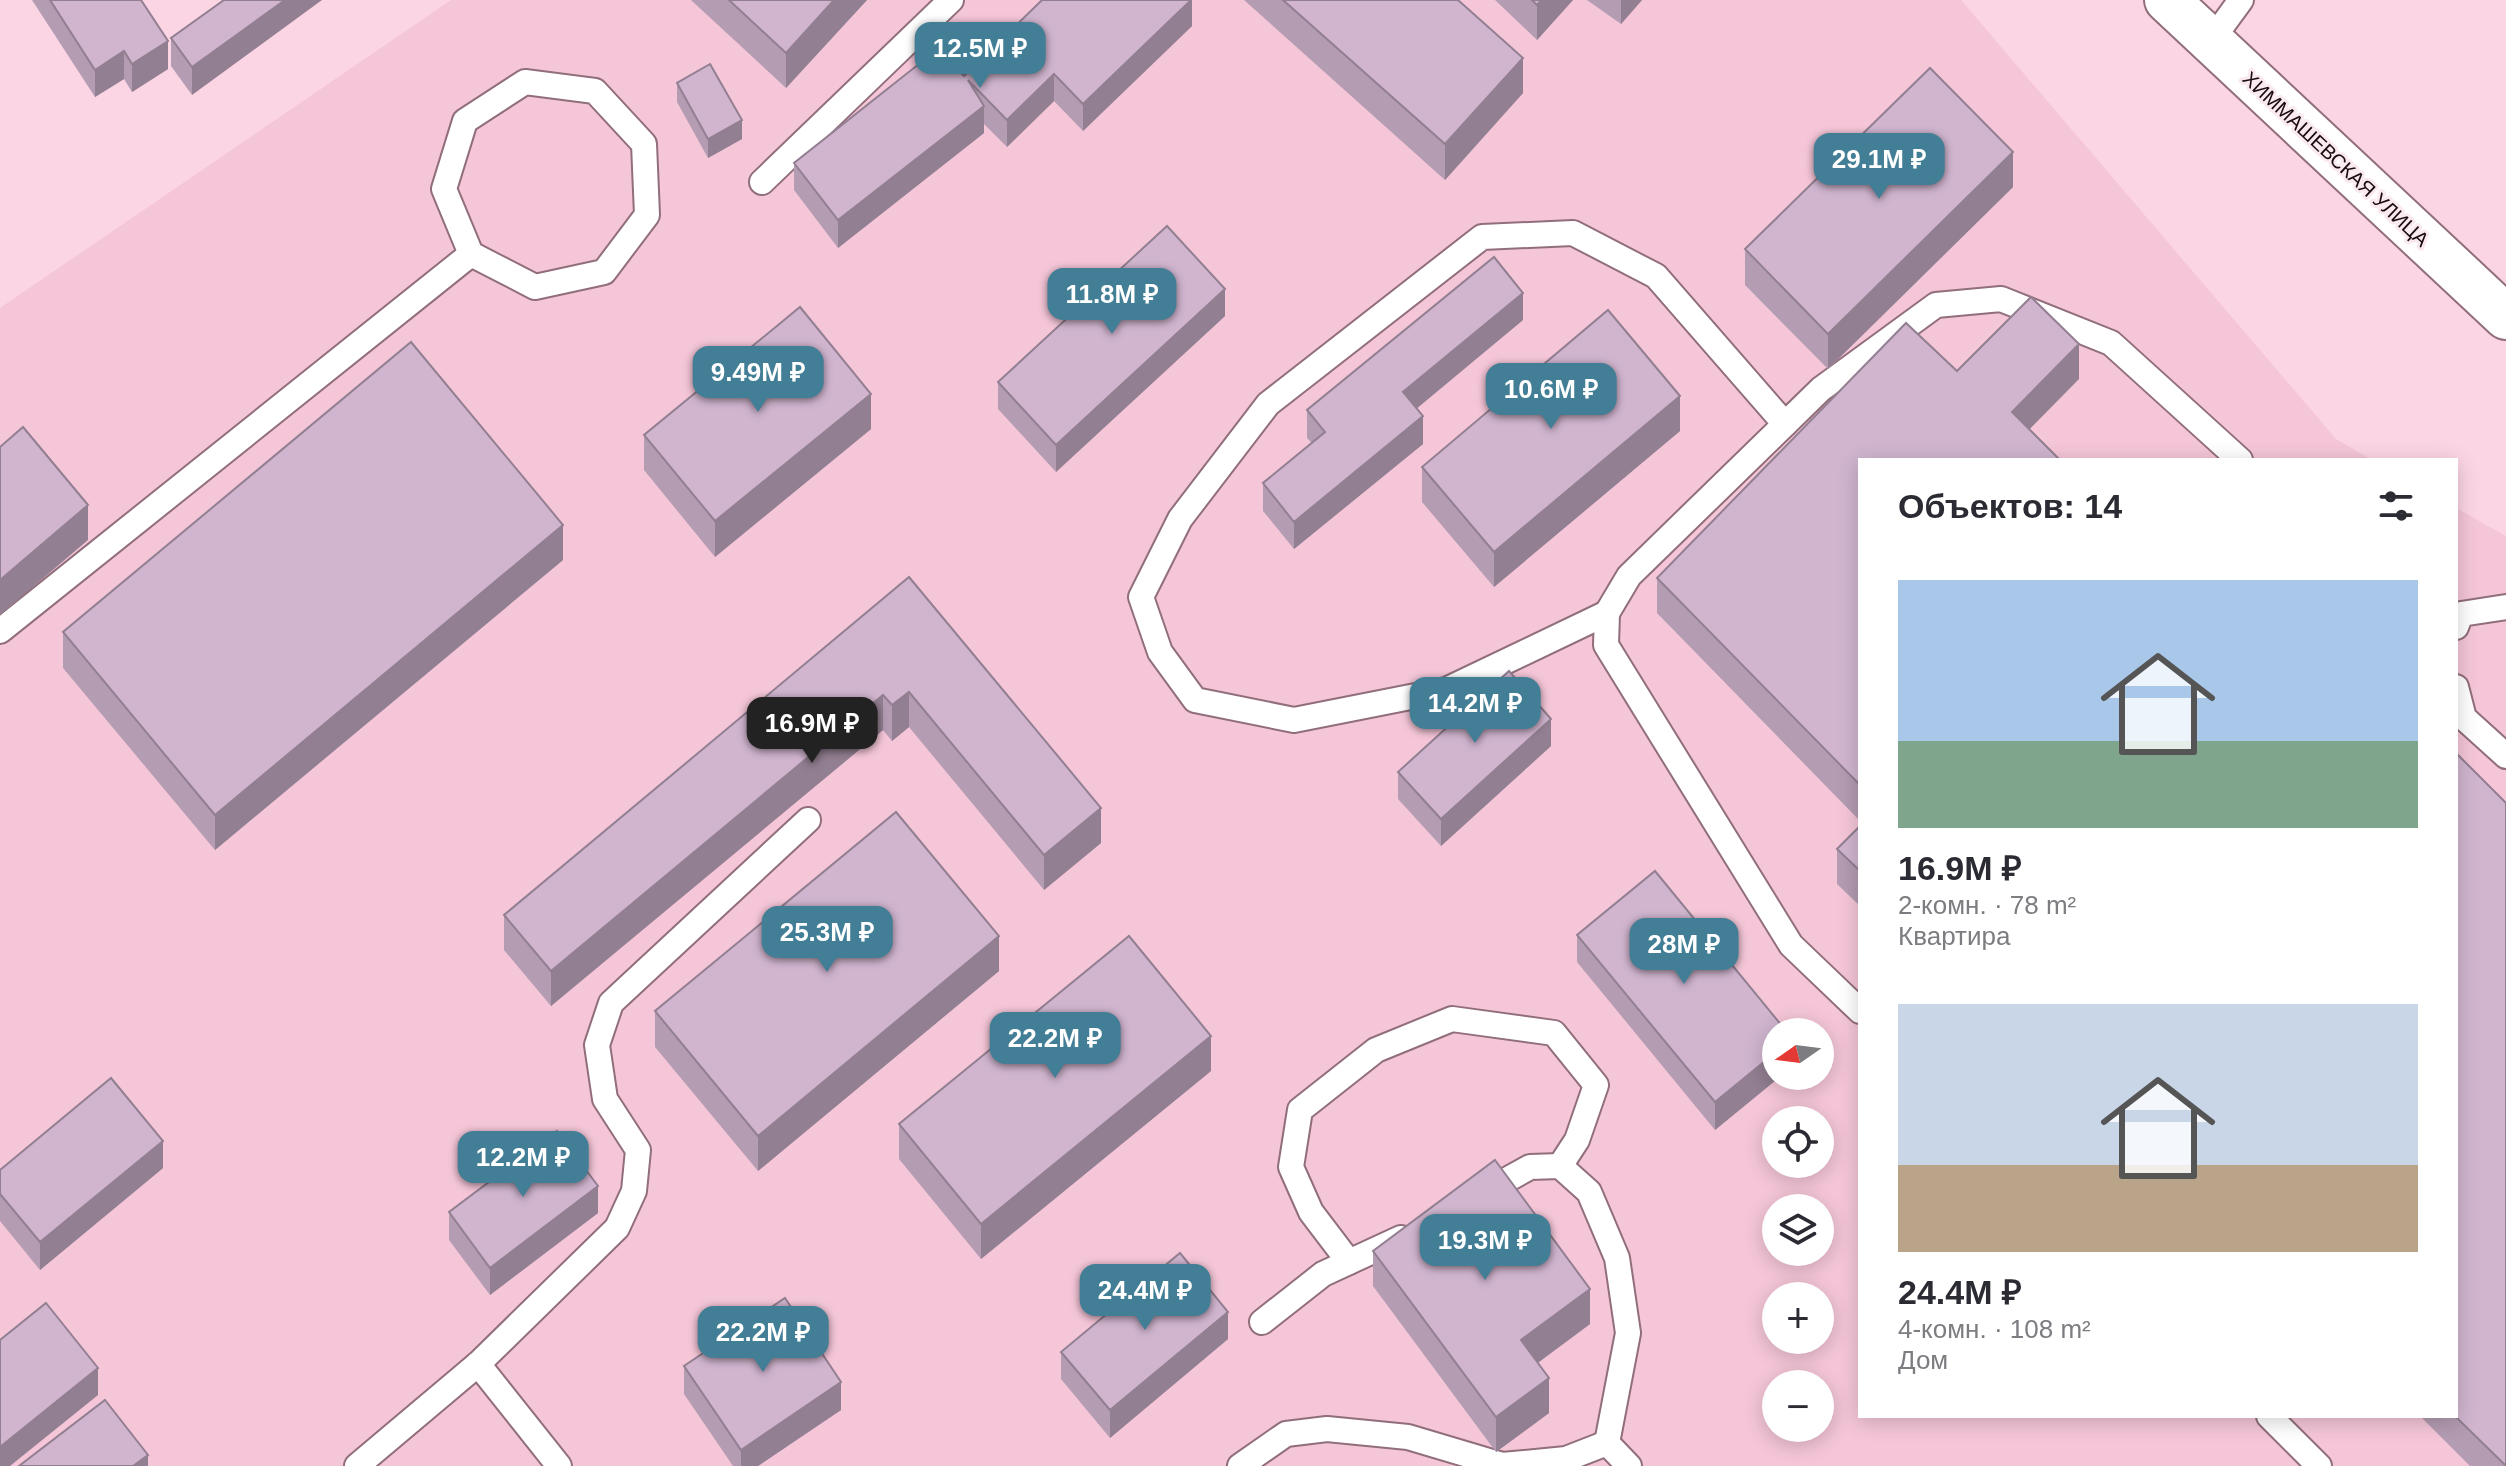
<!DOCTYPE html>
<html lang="ru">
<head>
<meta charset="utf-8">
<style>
	:root { --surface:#fff; --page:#f7f7f7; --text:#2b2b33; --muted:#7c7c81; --accent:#427e95 }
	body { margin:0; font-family:Arial,sans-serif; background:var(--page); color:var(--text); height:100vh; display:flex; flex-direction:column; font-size:30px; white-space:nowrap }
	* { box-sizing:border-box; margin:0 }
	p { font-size:26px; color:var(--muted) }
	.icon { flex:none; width:44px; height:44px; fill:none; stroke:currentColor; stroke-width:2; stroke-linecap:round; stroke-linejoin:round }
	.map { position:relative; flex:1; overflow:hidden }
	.details { position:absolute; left:1858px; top:458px; width:600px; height:960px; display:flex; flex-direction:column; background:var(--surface); border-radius:0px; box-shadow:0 4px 20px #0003 }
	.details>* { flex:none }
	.needle { width:52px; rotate:256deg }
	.controls { position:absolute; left:1762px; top:1018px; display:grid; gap:16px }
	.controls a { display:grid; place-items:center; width:72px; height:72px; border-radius:50%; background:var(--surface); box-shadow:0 4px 20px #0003; font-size:40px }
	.price { position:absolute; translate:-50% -68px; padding:0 18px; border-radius:16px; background:var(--accent); color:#fff; font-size:26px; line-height:52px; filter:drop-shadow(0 2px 4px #0008) }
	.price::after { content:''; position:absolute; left:50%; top:48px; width:24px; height:18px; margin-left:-12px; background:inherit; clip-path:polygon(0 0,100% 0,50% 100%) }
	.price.selected { background:#222; color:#fff }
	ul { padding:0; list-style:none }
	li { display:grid; align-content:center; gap:16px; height:424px; padding:0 40px }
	li span { display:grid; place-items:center; height:248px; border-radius:0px; color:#555 }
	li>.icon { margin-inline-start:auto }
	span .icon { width:144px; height:144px; fill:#fffc; stroke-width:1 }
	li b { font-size:34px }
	h2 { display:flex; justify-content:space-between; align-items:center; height:96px; padding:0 40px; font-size:34px }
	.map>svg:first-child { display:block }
	.built { fill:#f5c6d8; fill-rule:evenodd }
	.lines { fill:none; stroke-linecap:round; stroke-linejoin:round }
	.service-casing { stroke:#916e7b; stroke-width:28 }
	.tertiary-casing { stroke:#916e7b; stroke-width:48 }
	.service { stroke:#fff; stroke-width:24 }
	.tertiary { stroke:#fff; stroke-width:44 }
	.wall { fill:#b49cb2 }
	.shaded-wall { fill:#927f91 }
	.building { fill:#d1b5cf; stroke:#927f91; stroke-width:2 }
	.labels { text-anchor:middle; stroke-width:6; stroke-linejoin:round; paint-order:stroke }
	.street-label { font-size:20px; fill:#190c11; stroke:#faeaf0 }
</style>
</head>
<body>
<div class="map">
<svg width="2506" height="1466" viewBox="0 0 2506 1466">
	<rect width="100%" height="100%" fill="#fcd5e4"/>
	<path class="built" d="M 451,0 L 1961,0 L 2336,439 L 2372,460 L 1860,460 L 1860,1416 L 2456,1416 L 2456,508 L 2506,536 L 2506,1466 L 0,1466 L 0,308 ZM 1776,1032 L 1820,1032 L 1820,1076 L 1776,1076 ZM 1776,1120 L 1820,1120 L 1820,1164 L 1776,1164 ZM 1776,1208 L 1820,1208 L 1820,1252 L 1776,1252 ZM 1776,1296 L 1820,1296 L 1820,1340 L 1776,1340 ZM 1776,1384 L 1820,1384 L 1820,1428 L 1776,1428 Z"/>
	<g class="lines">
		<g class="service-casing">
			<g id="service">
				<path d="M 2211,41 L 2241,0"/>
				<path d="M 525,82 L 595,91 L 644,144 L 647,215 L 604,272 L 535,287 L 471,254 L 444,189 L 465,121 Z"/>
				<path d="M 762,182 L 951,0"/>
				<path d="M 1607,613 L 1446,690 L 1294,720 L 1195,700 L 1160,652 L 1141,597 L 1180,519 L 1268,404 L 1482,237 L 1573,233 L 1656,276 L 1785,424"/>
				<path d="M 2456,627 L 2461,614 L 2506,607"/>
				<path d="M 0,631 L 471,254"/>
				<path d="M 2456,687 L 2464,718 L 2506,756"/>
				<path d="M 1860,1011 L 1791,945 L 1606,645 L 1607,613 L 1629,576 L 1821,389 L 1936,305 L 2001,299 L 2111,343 L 2240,460"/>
				<path d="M 1483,1193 L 1530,1167 L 1560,1166 L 1589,1192 L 1617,1258 L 1628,1333 L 1607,1443 L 1629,1466"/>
				<path d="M 1349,1262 L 1311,1212 L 1291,1167 L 1300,1110 L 1376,1050 L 1452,1019 L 1554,1033 L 1596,1085 L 1577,1140 L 1560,1166"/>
				<path d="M 1262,1322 L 1323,1274 L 1401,1238"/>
				<path d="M 478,1364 L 559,1466"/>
				<path d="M 2269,1416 L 2319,1466"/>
				<path d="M 357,1466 L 478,1364 L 617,1228 L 634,1191 L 638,1150 L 605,1099 L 597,1045 L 611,1003 L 808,820"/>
				<path d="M 1240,1466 L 1286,1434 L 1327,1429 L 1408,1437 L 1502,1465 L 1566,1459 L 1607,1443"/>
			</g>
		</g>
		<g class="tertiary-casing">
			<path id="tertiary" d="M 2167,0 L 2506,317"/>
		</g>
		<use href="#service" class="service"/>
		<use href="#tertiary" class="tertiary"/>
	</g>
	<g class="wall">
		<path d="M 32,0 L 141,0 L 168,69 L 132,92 L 124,79 L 95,97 Z"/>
		<path d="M 224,0 L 192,95 L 171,66 L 171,38 Z"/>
		<path d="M 691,0 L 867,0 L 786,88 Z"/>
		<path d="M 1192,0 L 1192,26 L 1083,131 L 1054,101 L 1007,147 L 984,124 L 984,133 L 838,248 L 794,190 L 794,163 L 964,76 Z"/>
		<path d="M 1244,0 L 1458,0 L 1523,93 L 1445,180 Z"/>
		<path d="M 1495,0 L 1573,0 L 1537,40 Z"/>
		<path d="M 1587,0 L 1642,0 L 1621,24 Z"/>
		<path d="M 677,83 L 742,139 L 708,158 L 677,102 Z"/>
		<path d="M 2013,187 L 1828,369 L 1745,285 L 1745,249 Z"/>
		<path d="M 1225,316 L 1056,472 L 998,409 L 998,382 Z"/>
		<path d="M 1523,320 L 1416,408 L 1423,444 L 1294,549 L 1263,511 L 1263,483 L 1312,443 L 1307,438 L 1307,410 Z"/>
		<path d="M 1957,371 L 2079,379 L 1860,460 L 1860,821 L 1657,613 L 1657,578 Z"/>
		<path d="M 871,429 L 715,557 L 644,470 L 644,435 Z"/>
		<path d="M 1680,431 L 1494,587 L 1422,502 L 1422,467 Z"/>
		<path d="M 563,560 L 215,850 L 63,668 L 63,632 Z"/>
		<path d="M 909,577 L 1101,843 L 1044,890 L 909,727 L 892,741 L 883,730 L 551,1006 L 504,950 L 504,915 Z"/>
		<path d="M 1551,746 L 1441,846 L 1398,799 L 1398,772 Z"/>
		<path d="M 1860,826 L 1860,906 L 1837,884 L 1837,849 Z"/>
		<path d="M 1577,935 L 1776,1076 L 1781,1076 L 1715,1130 L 1577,962 Z"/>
		<path d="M 999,971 L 758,1171 L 655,1047 L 655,1011 Z"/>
		<path d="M 1211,1071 L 981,1259 L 899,1159 L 899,1124 Z"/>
		<path d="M 163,1168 L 40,1270 L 0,1221 L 0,1170 Z"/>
		<path d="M 449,1212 L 598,1213 L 490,1295 L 449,1240 Z"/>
		<path d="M 1373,1251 L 1590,1324 L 1538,1363 L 1549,1413 L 1496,1452 L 1373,1286 Z"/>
		<path d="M 1228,1339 L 1110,1438 L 1061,1379 L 1061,1352 Z"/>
		<path d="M 684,1366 L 841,1410 L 758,1466 L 733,1466 L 684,1394 Z"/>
		<path d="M 2420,1416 L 2456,1416 L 2506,1466 L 2470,1466 Z"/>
	</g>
	<g class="shaded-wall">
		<path d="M 285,0 L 322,0 L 192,95 L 192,67 Z"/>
		<path d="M 834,0 L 867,0 L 786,88 L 786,53 Z"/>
		<path d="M 1191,0 L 1192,0 L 1192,26 L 1083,131 L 1083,104 Z"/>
		<path d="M 1541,0 L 1573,0 L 1537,40 L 1537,5 Z"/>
		<path d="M 1621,0 L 1642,0 L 1621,24 Z"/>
		<path d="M 168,41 L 168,69 L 132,92 L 132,64 Z"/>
		<path d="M 124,51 L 124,79 L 95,97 L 95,70 Z"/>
		<path d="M 1523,58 L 1523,93 L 1445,180 L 1445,144 Z"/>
		<path d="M 1054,74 L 1054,101 L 1007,147 L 1007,120 Z"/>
		<path d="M 984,106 L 984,133 L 838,248 L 838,220 Z"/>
		<path d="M 742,120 L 742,139 L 708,158 L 708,139 Z"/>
		<path d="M 2013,152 L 2013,187 L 1828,369 L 1828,334 Z"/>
		<path d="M 1225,289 L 1225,316 L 1056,472 L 1056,445 Z"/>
		<path d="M 1523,293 L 1523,320 L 1403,420 L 1403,392 Z"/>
		<path d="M 2079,344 L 2079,379 L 2012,447 L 2012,412 Z"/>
		<path d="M 871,394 L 871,429 L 715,557 L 715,521 Z"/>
		<path d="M 1680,396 L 1680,431 L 1494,587 L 1494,552 Z"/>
		<path d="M 1423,416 L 1423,444 L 1294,549 L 1294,522 Z"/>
		<path d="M 88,505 L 88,540 L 0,615 L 0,580 Z"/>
		<path d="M 563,525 L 563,560 L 215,850 L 215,815 Z"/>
		<path d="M 909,692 L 909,727 L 892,741 L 892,705 Z"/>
		<path d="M 883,695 L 883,730 L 551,1006 L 551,971 Z"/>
		<path d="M 1551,719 L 1551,746 L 1441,846 L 1441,819 Z"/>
		<path d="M 1101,808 L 1101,843 L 1044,890 L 1044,855 Z"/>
		<path d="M 999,936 L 999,971 L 758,1171 L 758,1136 Z"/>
		<path d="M 1211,1036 L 1211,1071 L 981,1259 L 981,1224 Z"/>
		<path d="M 1776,1052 L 1776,1076 L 1781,1076 L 1715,1130 L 1715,1102 Z"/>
		<path d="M 163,1141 L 163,1168 L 40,1270 L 40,1242 Z"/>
		<path d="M 598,1186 L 598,1213 L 490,1295 L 490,1268 Z"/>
		<path d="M 1590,1289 L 1590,1324 L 1521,1375 L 1521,1340 Z"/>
		<path d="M 1228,1312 L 1228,1339 L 1110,1438 L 1110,1410 Z"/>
		<path d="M 98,1368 L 98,1395 L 10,1466 L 0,1466 L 0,1447 Z"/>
		<path d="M 1549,1378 L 1549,1413 L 1496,1452 L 1496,1417 Z"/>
		<path d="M 841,1382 L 841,1410 L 758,1466 L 741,1466 L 741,1450 Z"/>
		<path d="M 148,1455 L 148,1466 L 133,1466 Z"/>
	</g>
	<g class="building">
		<path d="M 50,0 L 141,0 L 168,41 L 132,64 L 124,51 L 95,70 Z"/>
		<path d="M 224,0 L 285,0 L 192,67 L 171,38 Z"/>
		<path d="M 729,0 L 834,0 L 786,53 Z"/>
		<path d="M 1042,0 L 1191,0 L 1083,104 L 1054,74 L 1007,120 L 968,80 L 984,106 L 838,220 L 794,163 L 939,48 L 964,76 Z"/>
		<path d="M 1283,0 L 1458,0 L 1523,58 L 1445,144 Z"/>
		<path d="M 1532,0 L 1541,0 L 1537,5 Z"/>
		<path d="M 710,64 L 742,120 L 708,139 L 677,83 Z"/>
		<path d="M 1930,68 L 2013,152 L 1828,334 L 1745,249 Z"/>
		<path d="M 1167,226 L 1225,289 L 1056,445 L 998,382 Z"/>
		<path d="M 1494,257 L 1523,293 L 1403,392 L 1423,416 L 1294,522 L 1263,483 L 1325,432 L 1307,410 Z"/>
		<path d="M 2031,297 L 2079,344 L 2012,412 L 2060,460 L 1860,460 L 1860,785 L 1657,578 L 1906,323 L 1957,371 Z"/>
		<path d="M 800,307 L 871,394 L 715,521 L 644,435 Z"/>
		<path d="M 1608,310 L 1680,396 L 1494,552 L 1422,467 Z"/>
		<path d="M 411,342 L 563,525 L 215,815 L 63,632 Z"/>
		<path d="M 23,427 L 88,505 L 0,580 L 0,447 Z"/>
		<path d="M 909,577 L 1101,808 L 1044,855 L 909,692 L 892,705 L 883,695 L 551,971 L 504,915 Z"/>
		<path d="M 1509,671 L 1551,719 L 1441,819 L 1398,772 Z"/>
		<path d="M 2456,753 L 2506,803 L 2506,1466 L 2455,1416 L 2456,1416 Z"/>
		<path d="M 896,812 L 999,936 L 758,1136 L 655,1011 Z"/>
		<path d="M 1860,826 L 1860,871 L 1837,849 Z"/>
		<path d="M 1655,871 L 1787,1032 L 1776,1032 L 1776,1052 L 1715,1102 L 1577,935 Z"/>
		<path d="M 1129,936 L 1211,1036 L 981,1224 L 899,1124 Z"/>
		<path d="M 111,1078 L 163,1141 L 40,1242 L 0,1194 L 0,1170 Z"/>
		<path d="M 557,1131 L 598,1186 L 490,1268 L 449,1212 Z"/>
		<path d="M 1495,1160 L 1590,1289 L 1521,1340 L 1549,1378 L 1496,1417 L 1373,1251 Z"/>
		<path d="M 1180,1253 L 1228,1312 L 1110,1410 L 1061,1352 Z"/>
		<path d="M 785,1298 L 841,1382 L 741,1450 L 684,1366 Z"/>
		<path d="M 46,1303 L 98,1368 L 0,1447 L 0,1340 Z"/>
		<path d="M 105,1400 L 148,1455 L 133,1466 L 19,1466 Z"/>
	</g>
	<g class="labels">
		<g class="street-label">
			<text transform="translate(2336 159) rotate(43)" y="7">ХИММАШЕВСКАЯ УЛИЦА</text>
		</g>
	</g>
</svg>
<div class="controls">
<a><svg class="needle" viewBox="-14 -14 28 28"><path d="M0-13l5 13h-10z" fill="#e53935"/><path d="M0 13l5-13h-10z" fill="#7c7c81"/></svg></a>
<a><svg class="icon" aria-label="locate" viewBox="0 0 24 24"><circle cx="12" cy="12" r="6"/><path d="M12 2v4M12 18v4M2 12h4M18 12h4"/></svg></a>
<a><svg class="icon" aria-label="layers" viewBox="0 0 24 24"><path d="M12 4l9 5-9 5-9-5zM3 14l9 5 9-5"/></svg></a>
<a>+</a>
<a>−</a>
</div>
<b class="price" style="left:980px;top:90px">12.5M ₽</b>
<b class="price" style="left:1879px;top:201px">29.1M ₽</b>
<b class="price" style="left:1112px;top:336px">11.8M ₽</b>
<b class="price" style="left:758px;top:414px">9.49M ₽</b>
<b class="price" style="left:1551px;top:431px">10.6M ₽</b>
<b class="price" style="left:1475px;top:745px">14.2M ₽</b>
<b class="price selected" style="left:812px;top:765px">16.9M ₽</b>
<b class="price" style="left:827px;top:974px">25.3M ₽</b>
<b class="price" style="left:1684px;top:986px">28M ₽</b>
<b class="price" style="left:1055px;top:1080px">22.2M ₽</b>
<b class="price" style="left:523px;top:1199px">12.2M ₽</b>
<b class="price" style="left:1485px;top:1282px">19.3M ₽</b>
<b class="price" style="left:1145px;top:1332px">24.4M ₽</b>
<b class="price" style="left:763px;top:1374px">22.2M ₽</b>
<section class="details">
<h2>Объектов: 14<svg class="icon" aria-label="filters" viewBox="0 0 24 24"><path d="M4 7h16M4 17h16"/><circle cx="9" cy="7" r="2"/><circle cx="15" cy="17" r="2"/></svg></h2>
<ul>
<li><span style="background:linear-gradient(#a9c7e8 65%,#7fa58c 0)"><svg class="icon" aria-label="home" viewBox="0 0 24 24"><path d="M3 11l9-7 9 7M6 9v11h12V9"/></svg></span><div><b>16.9M ₽</b><p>2-комн. · 78 m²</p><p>Квартира</p></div></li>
<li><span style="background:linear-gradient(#c9d6e8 65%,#b9a48a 0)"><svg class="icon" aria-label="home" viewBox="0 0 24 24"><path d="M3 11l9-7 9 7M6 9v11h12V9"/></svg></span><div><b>24.4M ₽</b><p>4-комн. · 108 m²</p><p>Дом</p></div></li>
</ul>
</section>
</div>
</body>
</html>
